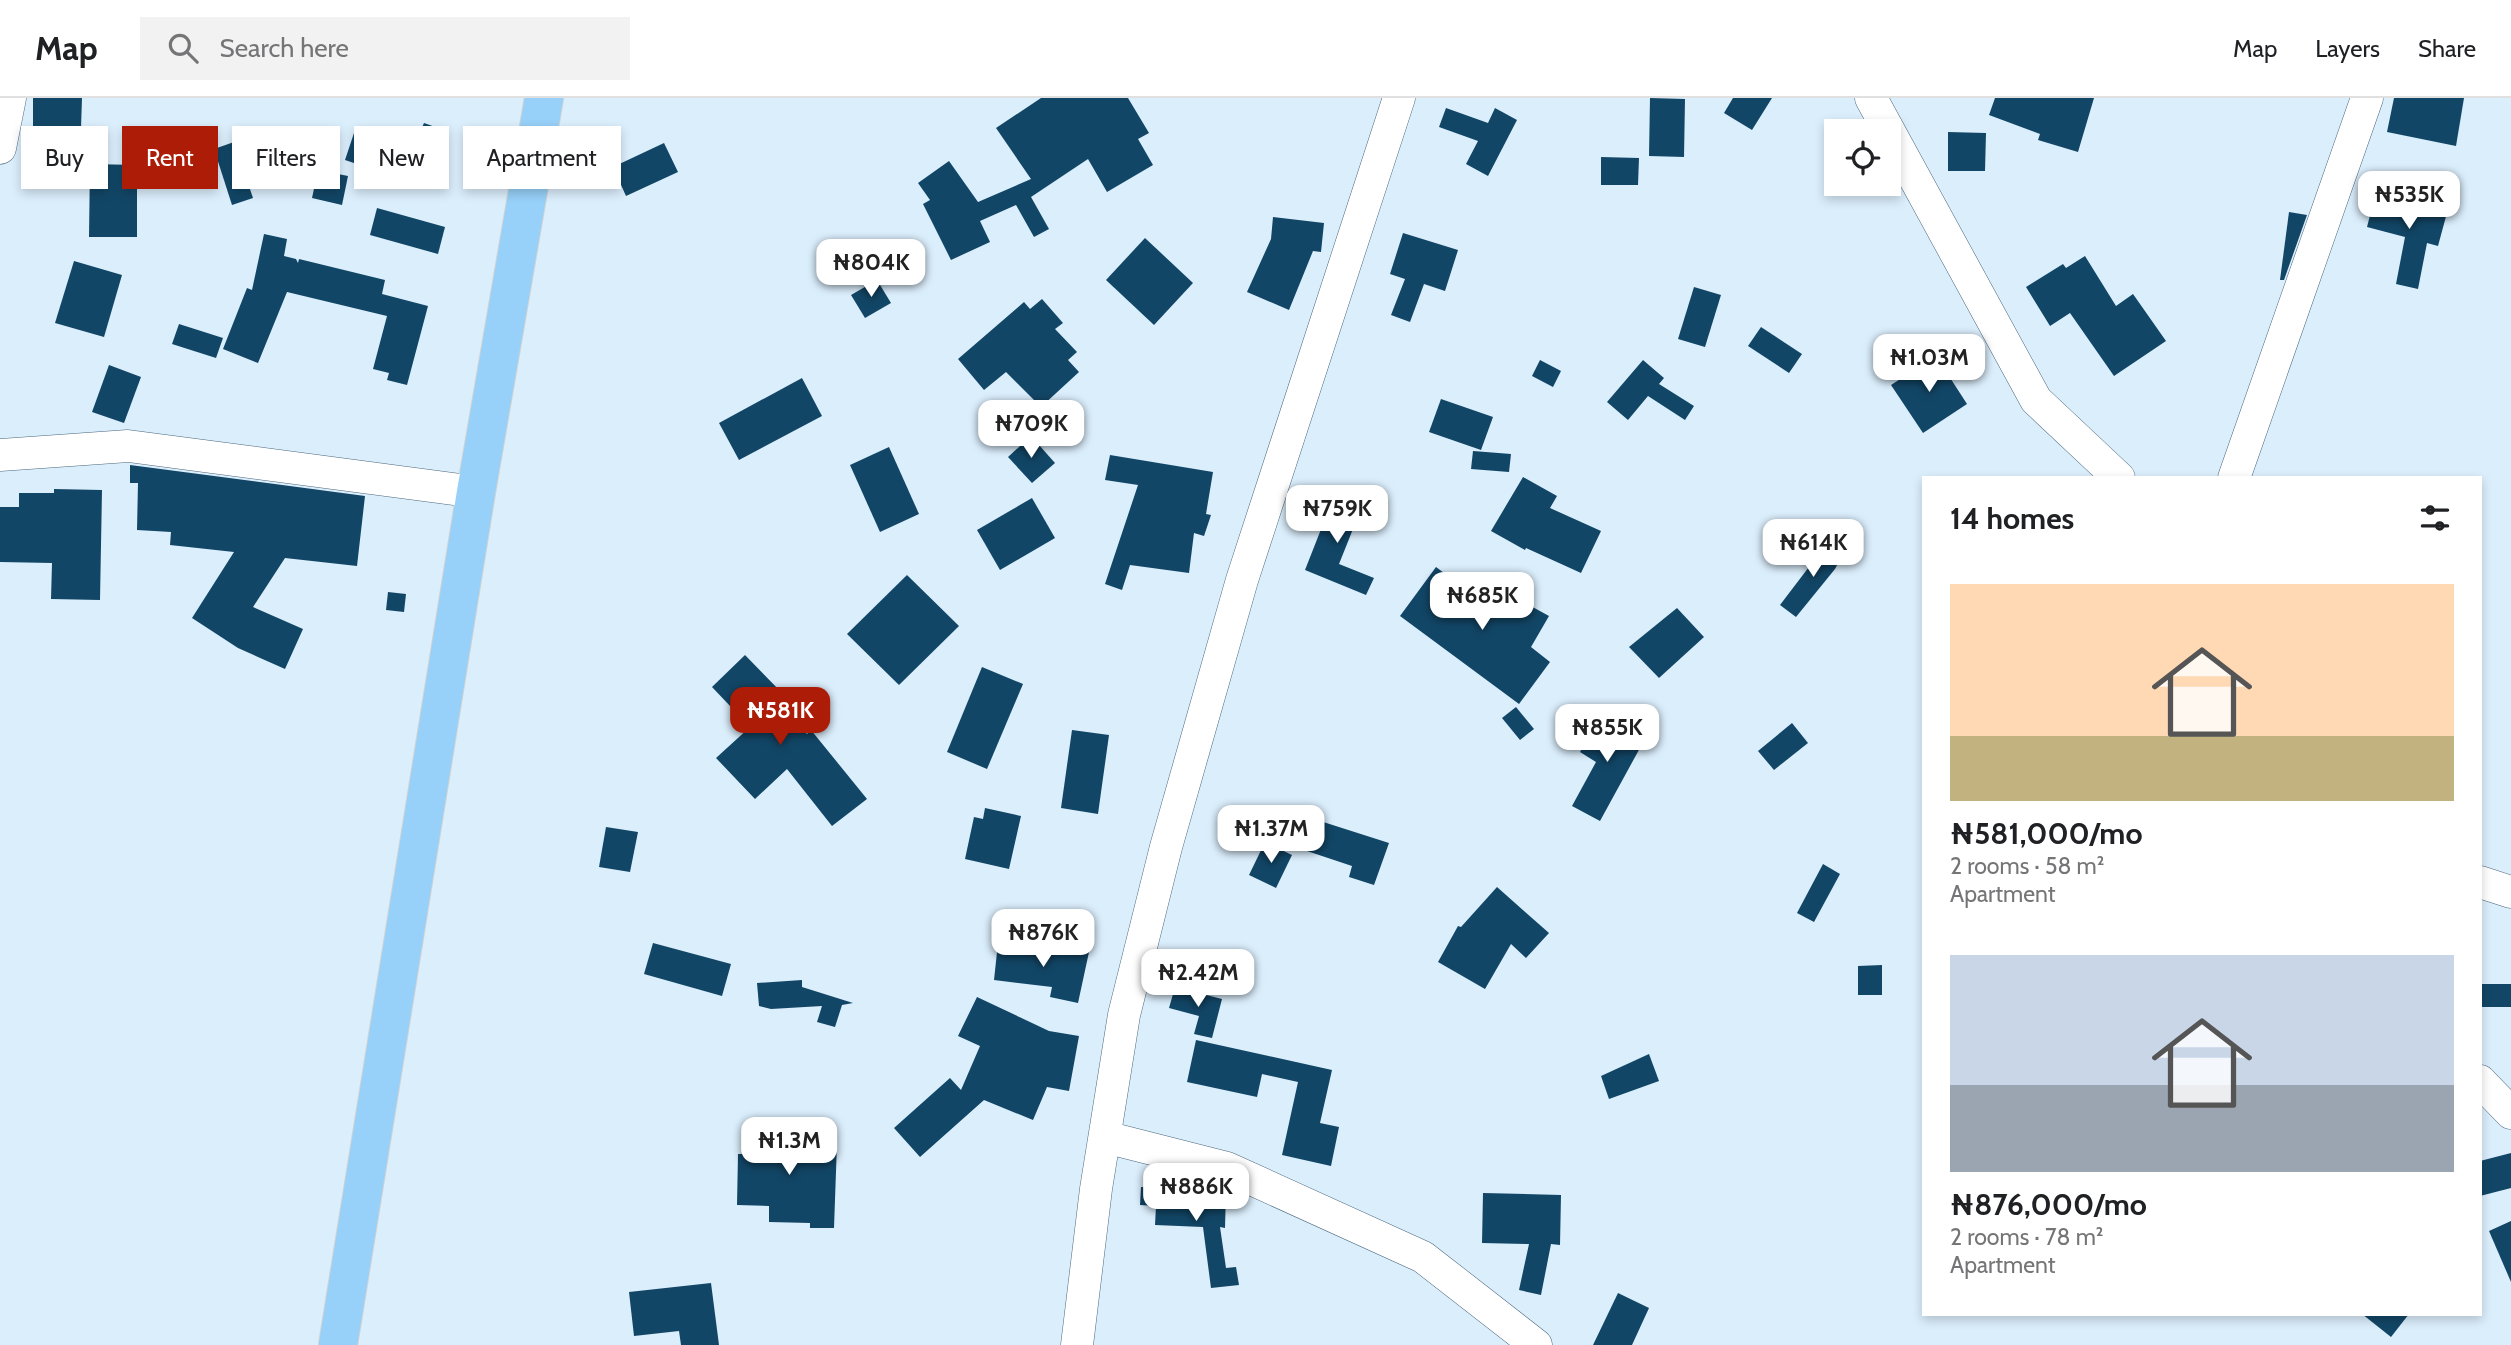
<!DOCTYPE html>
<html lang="en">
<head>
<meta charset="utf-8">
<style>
	:root { --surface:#fff; --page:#f2f2f2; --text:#202124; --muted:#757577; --line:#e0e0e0; --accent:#ac1c06 }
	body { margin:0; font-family:Cabin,sans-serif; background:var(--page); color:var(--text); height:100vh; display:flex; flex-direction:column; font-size:26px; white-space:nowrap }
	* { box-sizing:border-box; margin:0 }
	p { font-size:23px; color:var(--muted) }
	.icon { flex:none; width:38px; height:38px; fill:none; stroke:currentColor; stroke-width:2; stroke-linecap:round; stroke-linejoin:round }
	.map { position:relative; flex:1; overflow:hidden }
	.sheet { position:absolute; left:1922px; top:378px; width:560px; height:840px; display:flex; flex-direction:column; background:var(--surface); border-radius:0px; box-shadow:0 4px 10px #0003 }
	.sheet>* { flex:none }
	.guide { position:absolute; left:21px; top:28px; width:665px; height:63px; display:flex; gap:14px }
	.fabs { position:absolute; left:1824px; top:21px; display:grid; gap:14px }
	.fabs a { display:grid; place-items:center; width:77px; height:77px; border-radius:0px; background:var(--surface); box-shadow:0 4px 10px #0003; font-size:35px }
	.price { position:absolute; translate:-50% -60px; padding:0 16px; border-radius:14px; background:#fff; color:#222; font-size:23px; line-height:46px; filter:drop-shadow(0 2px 4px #0008) }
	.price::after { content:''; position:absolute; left:50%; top:42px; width:21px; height:16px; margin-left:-10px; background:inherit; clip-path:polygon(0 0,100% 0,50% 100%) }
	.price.on { background:var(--accent); color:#fff }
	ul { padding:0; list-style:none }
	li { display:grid; align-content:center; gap:14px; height:371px; padding:0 28px }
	li span { display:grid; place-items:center; height:217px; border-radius:0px; color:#555 }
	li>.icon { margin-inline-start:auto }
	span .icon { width:126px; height:126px; fill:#fffc; stroke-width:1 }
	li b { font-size:30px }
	h2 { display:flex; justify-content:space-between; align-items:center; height:84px; padding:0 28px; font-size:30px }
	.chip { padding:0 24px; border-radius:0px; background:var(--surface); box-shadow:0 4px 10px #0003; font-size:24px; line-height:63px }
	.chip.on { background:var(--accent); color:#fff }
	header { display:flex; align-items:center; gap:42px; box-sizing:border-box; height:98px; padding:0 35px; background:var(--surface); border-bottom:2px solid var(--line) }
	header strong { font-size:33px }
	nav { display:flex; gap:38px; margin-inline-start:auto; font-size:24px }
	.search { width:490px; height:63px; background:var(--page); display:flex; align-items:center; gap:18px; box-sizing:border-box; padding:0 24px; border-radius:0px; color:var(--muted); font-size:26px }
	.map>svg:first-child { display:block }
	.building { fill:#124666 }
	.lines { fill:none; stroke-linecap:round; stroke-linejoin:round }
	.minor-casing { stroke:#4c677c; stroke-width:33 }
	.major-casing { stroke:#cfd2d3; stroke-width:40 }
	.minor { stroke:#fff; stroke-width:32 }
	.major { stroke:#97d0f8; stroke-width:38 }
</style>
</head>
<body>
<header>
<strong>Map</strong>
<div class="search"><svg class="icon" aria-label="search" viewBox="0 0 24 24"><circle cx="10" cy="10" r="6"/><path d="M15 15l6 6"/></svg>Search here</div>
<nav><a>Map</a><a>Layers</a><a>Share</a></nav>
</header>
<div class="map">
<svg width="2511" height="1247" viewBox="0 0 2511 1247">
	<rect width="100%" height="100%" fill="#dbeefc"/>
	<g class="building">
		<path d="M 33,0 L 82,0 L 81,30 L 33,29 Z"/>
		<path d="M 1041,0 L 1128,0 L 1149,35 L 1138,41 L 1153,67 L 1107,94 L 1088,61 L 1031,99 L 1049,131 L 1034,139 L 1016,107 L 980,123 L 990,144 L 951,162 L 923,106 L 930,102 L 918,85 L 949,63 L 978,104 L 1031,81 L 996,30 Z"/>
		<path d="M 1650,0 L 1685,1 L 1684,59 L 1649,58 Z"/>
		<path d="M 1733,0 L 1772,0 L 1752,32 L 1724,15 Z"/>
		<path d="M 1995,0 L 2094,0 L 2078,54 L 2038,42 L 2040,36 L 1989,17 Z"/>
		<path d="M 2394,0 L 2464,0 L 2456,48 L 2387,34 Z"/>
		<path d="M 1446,10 L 1488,25 L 1495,10 L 1517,22 L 1488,78 L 1466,66 L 1478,43 L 1439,29 Z"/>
		<path d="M 424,25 L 441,31 L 431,53 L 415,46 Z"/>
		<path d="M 1948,34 L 1986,35 L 1985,73 L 1948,73 Z"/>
		<path d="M 354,35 L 419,57 L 410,84 L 345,62 Z"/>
		<path d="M 234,44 L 253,100 L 232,107 L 214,51 Z"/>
		<path d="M 664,45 L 678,74 L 626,98 L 613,69 Z"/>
		<path d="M 1601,59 L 1639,60 L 1638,87 L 1601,87 Z"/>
		<path d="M 90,66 L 137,67 L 137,139 L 89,139 Z"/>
		<path d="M 318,72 L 348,78 L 342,107 L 312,100 Z"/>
		<path d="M 2376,94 L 2448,111 L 2438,148 L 2427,145 L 2418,191 L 2396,186 L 2405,139 L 2367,129 Z"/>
		<path d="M 377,110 L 445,129 L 438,156 L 370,137 Z"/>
		<path d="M 2289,114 L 2307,117 L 2284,182 L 2280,182 Z"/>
		<path d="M 1273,119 L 1324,125 L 1321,154 L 1313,153 L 1289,212 L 1247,194 L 1271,141 Z"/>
		<path d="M 1403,135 L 1458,152 L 1445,193 L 1424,186 L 1410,224 L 1391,217 L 1405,181 L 1390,176 Z"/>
		<path d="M 264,136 L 287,141 L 284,158 L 296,161 L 298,165 L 299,161 L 385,182 L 382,196 L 428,208 L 407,287 L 387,282 L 389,275 L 373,271 L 387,218 L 287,194 L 258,265 L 223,251 L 247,190 L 252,192 Z"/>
		<path d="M 1145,140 L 1193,185 L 1154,227 L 1106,182 Z"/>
		<path d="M 2085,158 L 2116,208 L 2133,196 L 2166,243 L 2114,278 L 2070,215 L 2050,228 L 2026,189 L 2063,166 L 2066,170 Z"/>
		<path d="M 74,163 L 122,177 L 104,239 L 55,225 Z"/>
		<path d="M 877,182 L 891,205 L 865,220 L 851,197 Z"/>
		<path d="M 1694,189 L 1721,197 L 1705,249 L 1678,241 Z"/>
		<path d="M 1042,201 L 1063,225 L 1055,231 L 1077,254 L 1068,262 L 1079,274 L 1041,309 L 1006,274 L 984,292 L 958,261 L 1024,204 L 1030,211 Z"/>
		<path d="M 179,226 L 223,240 L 216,260 L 172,246 Z"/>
		<path d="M 1761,229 L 1802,256 L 1789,275 L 1748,248 Z"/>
		<path d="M 1936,258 L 1967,306 L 1923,335 L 1891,287 Z"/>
		<path d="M 1540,262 L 1561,273 L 1553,289 L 1532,278 Z"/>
		<path d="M 1643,262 L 1664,280 L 1659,286 L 1694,308 L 1685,322 L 1648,298 L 1628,322 L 1607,304 Z"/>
		<path d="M 109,267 L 141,279 L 124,325 L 92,314 Z"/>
		<path d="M 802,280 L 822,318 L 739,362 L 719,325 Z"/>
		<path d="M 1441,301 L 1493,319 L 1481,352 L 1429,334 Z"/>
		<path d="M 1031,338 L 1055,365 L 1032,385 L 1008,359 Z"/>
		<path d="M 889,349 L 919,416 L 880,434 L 850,367 Z"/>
		<path d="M 1473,353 L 1511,356 L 1509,374 L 1471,371 Z"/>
		<path d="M 1110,357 L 1213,374 L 1206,416 L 1211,417 L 1204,438 L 1194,435 L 1189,475 L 1130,467 L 1122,492 L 1105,486 L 1138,387 L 1105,382 Z"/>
		<path d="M 130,367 L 365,398 L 357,468 L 285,460 L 253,509 L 303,531 L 285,571 L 238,550 L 192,520 L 234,454 L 170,447 L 171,434 L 137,432 L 138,385 L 130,385 Z"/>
		<path d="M 1523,379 L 1557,398 L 1550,410 L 1601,433 L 1581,475 L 1526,450 L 1525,452 L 1491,433 Z"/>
		<path d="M 1337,390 L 1361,403 L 1347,429 L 1353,431 L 1339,466 L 1374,480 L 1366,497 L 1305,472 L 1327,416 L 1324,414 Z"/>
		<path d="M 54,391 L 102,392 L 100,502 L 51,501 L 52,465 L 0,464 L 0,409 L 19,409 L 19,395 L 54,395 Z"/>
		<path d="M 1032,400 L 1055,440 L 1000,472 L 977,432 Z"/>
		<path d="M 1830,442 L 1846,450 L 1835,471 L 1796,519 L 1780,507 L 1815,461 L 1818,464 Z"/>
		<path d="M 1436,469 L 1482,503 L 1491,486 L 1549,518 L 1531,549 L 1550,564 L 1519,606 L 1400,518 Z"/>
		<path d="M 907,477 L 959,528 L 899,587 L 847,536 Z"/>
		<path d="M 388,494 L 406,496 L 404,514 L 386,512 Z"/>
		<path d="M 1677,510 L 1704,539 L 1659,580 L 1629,549 Z"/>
		<path d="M 745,557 L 782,595 L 772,605 L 807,636 L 811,632 L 867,701 L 832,728 L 787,671 L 755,701 L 716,660 L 750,629 L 712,589 Z"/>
		<path d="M 982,569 L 1023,586 L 987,671 L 947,654 Z"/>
		<path d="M 1516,609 L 1534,631 L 1520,642 L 1502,620 Z"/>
		<path d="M 1604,615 L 1646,639 L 1600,723 L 1572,708 L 1596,664 L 1580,654 Z"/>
		<path d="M 1792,625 L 1808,645 L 1774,672 L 1758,653 Z"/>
		<path d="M 1072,632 L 1109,637 L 1098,716 L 1061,710 Z"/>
		<path d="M 985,710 L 1021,718 L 1009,771 L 965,761 L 974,719 L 983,721 Z"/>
		<path d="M 1317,722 L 1389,745 L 1374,787 L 1349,779 L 1352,768 L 1307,753 Z"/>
		<path d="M 606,729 L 638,734 L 630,774 L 599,769 Z"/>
		<path d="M 1265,744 L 1292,757 L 1276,790 L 1249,777 Z"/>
		<path d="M 1823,766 L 1840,776 L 1814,824 L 1797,815 Z"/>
		<path d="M 1497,789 L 1549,835 L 1526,860 L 1511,846 L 1485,891 L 1438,864 L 1458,828 L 1461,829 Z"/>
		<path d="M 653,845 L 731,866 L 722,898 L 644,876 Z"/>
		<path d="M 998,845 L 1060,852 L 1061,848 L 1089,854 L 1078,905 L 1050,899 L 1052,889 L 994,882 Z"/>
		<path d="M 1882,867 L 1882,897 L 1858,897 L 1858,868 Z"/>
		<path d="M 802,882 L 802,889 L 853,905 L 842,907 L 835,929 L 817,924 L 822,908 L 771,911 L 759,908 L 757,885 Z"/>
		<rect x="2480" y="886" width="31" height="23"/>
		<path d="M 1175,889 L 1222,901 L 1212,940 L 1194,936 L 1199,918 L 1169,910 Z"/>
		<path d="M 977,899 L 1049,933 L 1079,938 L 1069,993 L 1047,989 L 1033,1022 L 984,1002 L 920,1059 L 894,1030 L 950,980 L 961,992 L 980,948 L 958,938 Z"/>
		<path d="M 1196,942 L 1332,972 L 1320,1025 L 1339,1029 L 1331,1068 L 1282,1057 L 1298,984 L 1262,976 L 1257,999 L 1187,984 Z"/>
		<path d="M 1649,956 L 1659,983 L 1609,1001 L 1601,978 Z"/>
		<path d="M 775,1030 L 806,1031 L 806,1044 L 837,1045 L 834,1130 L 810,1130 L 810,1125 L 769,1124 L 769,1108 L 737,1107 L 738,1056 L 742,1056 L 743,1035 L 775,1036 Z"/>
		<path d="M 2511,1055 L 2511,1090 L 2480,1098 L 2480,1063 Z"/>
		<path d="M 1141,1089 L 1226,1093 L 1225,1130 L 1220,1129 L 1226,1170 L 1236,1169 L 1239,1187 L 1211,1190 L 1203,1129 L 1155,1127 L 1156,1108 L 1140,1107 Z"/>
		<path d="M 1483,1095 L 1561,1097 L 1560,1147 L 1551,1146 L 1541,1197 L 1519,1192 L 1529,1146 L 1482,1145 Z"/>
		<path d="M 2511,1123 L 2511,1184 L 2489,1133 Z"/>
		<path d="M 711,1185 L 719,1247 L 681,1247 L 679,1233 L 634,1238 L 629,1194 Z"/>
		<path d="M 1618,1195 L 1649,1210 L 1632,1247 L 1593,1247 Z"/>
		<path d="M 2362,1216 L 2409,1216 L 2391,1239 Z"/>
	</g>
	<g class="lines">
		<g class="minor-casing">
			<g id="minor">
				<path d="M 1871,0 L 2036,302 L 2119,380"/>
				<path d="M 0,50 L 10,0"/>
				<path d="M 0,357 L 128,348 L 476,394"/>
				<path d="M 2234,380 L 2367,0"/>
				<path d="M 2480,784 L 2511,794"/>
				<path d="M 2480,983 L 2511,1015"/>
				<path d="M 1105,1039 L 1227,1070 L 1423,1159 L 1536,1247"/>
				<path d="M 1077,1247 L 1096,1091 L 1124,917 L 1166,749 L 1242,482 L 1399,0"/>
			</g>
		</g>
		<g class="major-casing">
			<path id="major" d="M 338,1247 L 476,394 L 544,0"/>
		</g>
		<use href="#minor" class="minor"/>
		<use href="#major" class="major"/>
	</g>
</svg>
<div class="fabs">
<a><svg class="icon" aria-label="locate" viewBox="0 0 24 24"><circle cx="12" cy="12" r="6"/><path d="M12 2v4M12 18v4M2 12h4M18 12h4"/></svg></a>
</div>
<b class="price" style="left:2409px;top:133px">₦535K</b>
<b class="price" style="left:871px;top:201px">₦804K</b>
<b class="price" style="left:1929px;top:296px">₦1.03M</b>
<b class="price" style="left:1031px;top:362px">₦709K</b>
<b class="price" style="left:1337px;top:447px">₦759K</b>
<b class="price" style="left:1813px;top:481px">₦614K</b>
<b class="price" style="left:1482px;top:534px">₦685K</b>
<b class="price on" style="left:780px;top:649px">₦581K</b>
<b class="price" style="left:1607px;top:666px">₦855K</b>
<b class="price" style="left:1271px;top:767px">₦1.37M</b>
<b class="price" style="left:1043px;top:871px">₦876K</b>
<b class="price" style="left:1198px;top:911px">₦2.42M</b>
<b class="price" style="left:789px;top:1079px">₦1.3M</b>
<b class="price" style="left:1196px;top:1125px">₦886K</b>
<div class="guide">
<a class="chip">Buy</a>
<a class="chip on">Rent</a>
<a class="chip">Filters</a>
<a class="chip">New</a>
<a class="chip">Apartment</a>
</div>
<section class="sheet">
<h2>14 homes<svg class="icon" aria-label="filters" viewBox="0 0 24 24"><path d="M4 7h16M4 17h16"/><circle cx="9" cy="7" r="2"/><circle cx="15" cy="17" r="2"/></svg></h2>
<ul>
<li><span style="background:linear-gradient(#ffd9b3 70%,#c2b280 0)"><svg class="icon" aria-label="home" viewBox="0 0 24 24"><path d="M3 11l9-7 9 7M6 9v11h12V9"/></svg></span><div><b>₦581,000/mo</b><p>2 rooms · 58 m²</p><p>Apartment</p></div></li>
<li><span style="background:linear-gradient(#c9d6e8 60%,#9aa5b1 0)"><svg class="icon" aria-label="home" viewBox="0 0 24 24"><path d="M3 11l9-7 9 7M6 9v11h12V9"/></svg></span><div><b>₦876,000/mo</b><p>2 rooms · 78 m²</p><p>Apartment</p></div></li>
</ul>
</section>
</div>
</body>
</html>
